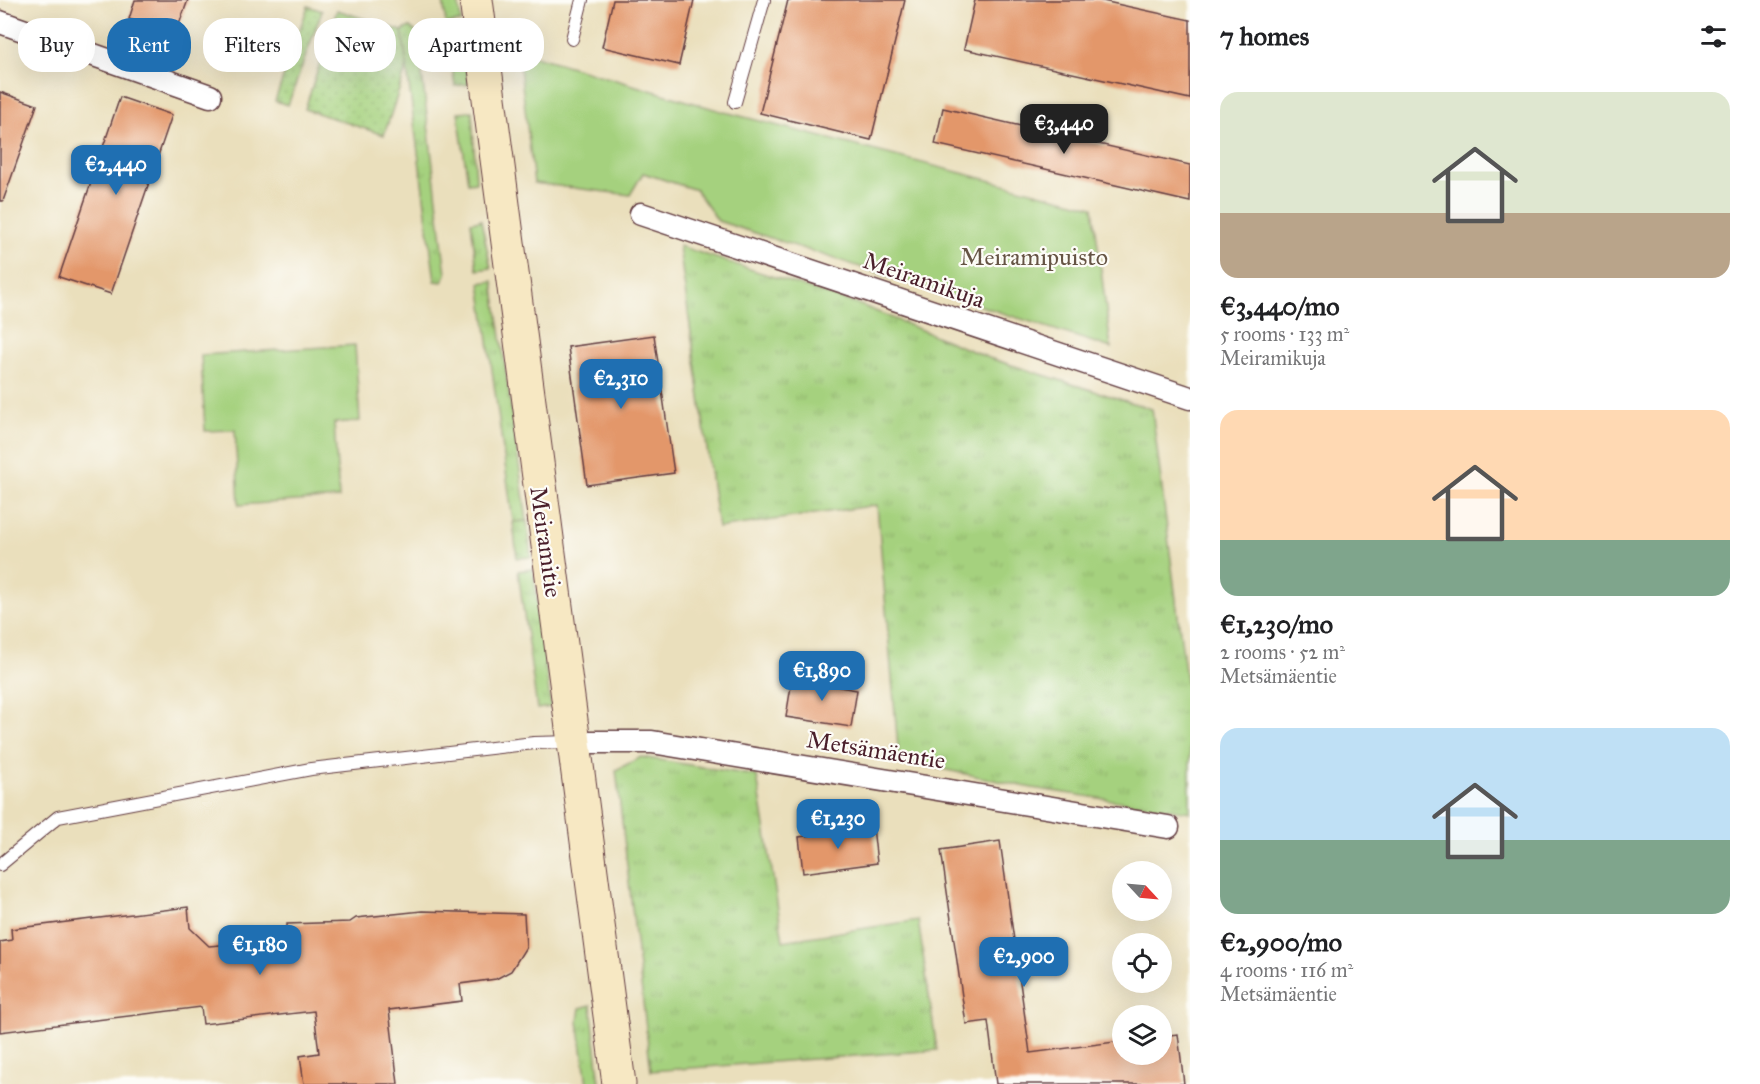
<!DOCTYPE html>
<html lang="en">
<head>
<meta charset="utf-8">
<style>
	:root { --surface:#fff; --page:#f2f2f2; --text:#202124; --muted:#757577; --accent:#1f6fb2 }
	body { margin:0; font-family:"IM FELL Great Primer",serif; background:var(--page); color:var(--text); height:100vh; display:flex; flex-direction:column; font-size:22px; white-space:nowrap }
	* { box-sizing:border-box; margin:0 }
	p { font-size:20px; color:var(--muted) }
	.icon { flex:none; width:33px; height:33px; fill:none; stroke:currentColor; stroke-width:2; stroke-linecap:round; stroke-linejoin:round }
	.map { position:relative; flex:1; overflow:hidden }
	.side { display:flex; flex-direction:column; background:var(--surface); width:570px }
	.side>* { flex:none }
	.banner { position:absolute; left:18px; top:18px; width:570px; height:54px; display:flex; gap:12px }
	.needle { width:39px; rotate:116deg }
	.tools { position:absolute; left:1112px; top:861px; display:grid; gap:12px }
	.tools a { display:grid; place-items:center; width:60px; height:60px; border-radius:50%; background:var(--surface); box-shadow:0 6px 24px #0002; font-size:30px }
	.price { position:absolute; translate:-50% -51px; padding:0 14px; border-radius:12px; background:var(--accent); color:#fff; font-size:20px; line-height:39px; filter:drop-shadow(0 2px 3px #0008) }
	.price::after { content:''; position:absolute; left:50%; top:36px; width:18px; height:14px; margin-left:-9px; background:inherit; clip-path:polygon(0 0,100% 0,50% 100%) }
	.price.on { background:#222; color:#fff }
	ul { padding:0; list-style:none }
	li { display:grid; align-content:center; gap:12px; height:318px; padding:0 30px }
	li span { display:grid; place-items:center; height:186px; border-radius:18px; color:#555 }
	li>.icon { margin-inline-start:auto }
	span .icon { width:108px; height:108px; fill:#fffc; stroke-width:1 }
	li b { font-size:26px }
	h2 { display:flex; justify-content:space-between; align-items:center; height:72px; padding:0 30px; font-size:26px }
	.pill { padding:0 21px; border-radius:24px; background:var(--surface); box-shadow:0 6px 24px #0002; font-size:21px; line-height:54px }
	.pill.on { background:var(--accent); color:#fff }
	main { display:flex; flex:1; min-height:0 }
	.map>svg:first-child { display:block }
	.grass { fill:url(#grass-tufts); stroke:#787854; stroke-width:1.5 }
	.wetland { fill:url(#wetland-marsh); stroke:#787854; stroke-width:1.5 }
	.park { fill:#a5d17e; stroke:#787854; stroke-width:1.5 }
	.garden { fill:url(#garden-dots); stroke:#787854; stroke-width:1.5 }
	.building { fill:#e3976a }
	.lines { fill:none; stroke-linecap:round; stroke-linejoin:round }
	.service-casing { stroke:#623c41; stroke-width:14 }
	.minor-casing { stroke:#623c41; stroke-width:25 }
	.secondary-casing { stroke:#623c41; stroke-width:35 }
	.service { stroke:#fff; stroke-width:12 }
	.minor { stroke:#fff; stroke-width:22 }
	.secondary { stroke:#f7e8c3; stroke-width:33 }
	.labels { text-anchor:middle; stroke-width:4.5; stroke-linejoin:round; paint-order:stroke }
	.park-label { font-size:24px; fill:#655444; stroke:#fdfcf7 }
	.street-label { font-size:24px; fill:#4a1f2b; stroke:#fdfcf7 }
</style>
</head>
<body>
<main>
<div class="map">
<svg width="1190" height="1084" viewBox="0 0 1190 1084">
	<defs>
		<pattern id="grass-tufts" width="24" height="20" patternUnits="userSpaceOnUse" patternTransform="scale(1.5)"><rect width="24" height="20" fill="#a5d17e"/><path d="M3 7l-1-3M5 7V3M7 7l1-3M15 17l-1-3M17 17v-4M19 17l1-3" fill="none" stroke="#90b36d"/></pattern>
		<pattern id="wetland-marsh" width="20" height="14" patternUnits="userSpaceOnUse" patternTransform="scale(1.5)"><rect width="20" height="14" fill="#a5d17e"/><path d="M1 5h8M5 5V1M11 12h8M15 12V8" fill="none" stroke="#90b36d"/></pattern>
		<pattern id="garden-dots" width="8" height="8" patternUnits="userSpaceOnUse" patternTransform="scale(1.5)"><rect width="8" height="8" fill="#a5d17e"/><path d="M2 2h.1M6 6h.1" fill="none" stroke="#90b36d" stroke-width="1.8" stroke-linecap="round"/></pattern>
	</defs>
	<rect width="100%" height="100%" fill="#fdfcf7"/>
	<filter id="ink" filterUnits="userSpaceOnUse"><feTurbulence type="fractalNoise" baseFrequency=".0167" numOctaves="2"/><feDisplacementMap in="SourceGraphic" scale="12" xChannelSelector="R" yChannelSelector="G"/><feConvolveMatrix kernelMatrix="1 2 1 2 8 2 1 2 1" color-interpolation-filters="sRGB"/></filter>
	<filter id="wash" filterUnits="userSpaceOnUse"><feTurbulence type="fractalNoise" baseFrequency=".008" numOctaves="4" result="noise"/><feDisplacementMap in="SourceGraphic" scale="24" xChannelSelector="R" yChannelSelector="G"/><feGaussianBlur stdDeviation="1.35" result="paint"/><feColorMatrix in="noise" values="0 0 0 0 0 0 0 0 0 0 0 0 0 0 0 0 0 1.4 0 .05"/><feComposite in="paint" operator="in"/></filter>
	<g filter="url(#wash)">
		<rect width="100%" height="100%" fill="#eadfbc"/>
		<g class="grass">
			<path d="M 443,0 L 458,0 L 461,22 L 446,24 Z"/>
			<path d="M 410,27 L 417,33 L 446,274 L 442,282 L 435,281 L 402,31 Z"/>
			<path d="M 464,51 L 469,84 L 455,86 L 450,53 Z"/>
			<path d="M 472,111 L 476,182 L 468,183 L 458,112 Z"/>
			<path d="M 481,220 L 491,268 L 477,270 L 471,222 Z"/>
			<path d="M 679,246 L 863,306 L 989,358 L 1152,409 L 1190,711 L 1190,812 L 1032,788 L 899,760 L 877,505 L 718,528 Z"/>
			<path d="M 493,281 L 527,521 L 513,522 L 480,283 Z"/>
			<path d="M 533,569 L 551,707 L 537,709 L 518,571 Z"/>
			<path d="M 641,757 L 757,776 L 783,941 L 918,920 L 937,1050 L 651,1071 L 616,770 Z"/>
			<path d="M 591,1005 L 600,1084 L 587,1084 L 578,1021 L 580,1008 Z"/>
		</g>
		<path class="wetland" d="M 527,521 L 531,557 L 517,558 L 513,522 Z"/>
		<g class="park">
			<path d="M 518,51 L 721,111 L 1093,207 L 1111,348 L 718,221 L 696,190 L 643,173 L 630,195 L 534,183 Z"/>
			<path d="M 355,345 L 360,421 L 334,423 L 339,498 L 239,505 L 235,430 L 205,431 L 201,355 Z"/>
		</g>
		<g class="garden">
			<path d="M 308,6 L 322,11 L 288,105 L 275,101 Z"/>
			<path d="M 337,10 L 402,31 L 407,66 L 384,135 L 305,109 Z"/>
		</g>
		<g id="blocks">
			<g class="building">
				<path d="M 135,0 L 188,0 L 175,35 L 129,19 Z"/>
				<path d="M 613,0 L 694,0 L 679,65 L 602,47 Z"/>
				<path d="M 788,0 L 905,0 L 871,140 L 760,113 Z"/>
				<path d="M 975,0 L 1098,0 L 1190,20 L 1190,99 L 964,49 Z"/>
				<path d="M 0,92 L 37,105 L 3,201 L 0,201 Z"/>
				<path d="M 120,97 L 172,115 L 111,294 L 59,277 Z"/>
				<path d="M 943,108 L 1190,165 L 1190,202 L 935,144 Z"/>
				<path d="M 654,335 L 674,473 L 587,485 L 568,347 Z"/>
				<path d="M 811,675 L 840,680 L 839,687 L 857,690 L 851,727 L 786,717 L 792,680 L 810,683 Z"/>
				<path d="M 873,827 L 877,863 L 803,873 L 799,837 Z"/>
				<path d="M 1000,841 L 1030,1053 L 1122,1041 L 1122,1054 L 1161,1054 L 1161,1036 L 1178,1034 L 1184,1084 L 996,1084 L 988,1021 L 966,1024 L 941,850 Z"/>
				<path d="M 188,907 L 190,928 L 209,946 L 287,939 L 287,924 L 350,922 L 356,918 L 422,911 L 524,914 L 526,947 L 511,971 L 496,979 L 460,984 L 462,1001 L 389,1010 L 398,1084 L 304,1084 L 300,1056 L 319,1053 L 314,1011 L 203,1024 L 201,1007 L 0,1032 L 0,942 L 12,940 L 11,929 Z"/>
			</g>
		</g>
	</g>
	<g filter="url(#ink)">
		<use href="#blocks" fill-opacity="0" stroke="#623c41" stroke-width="1.5"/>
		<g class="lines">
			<g class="service-casing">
				<g id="service">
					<path d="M 572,39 L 582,0"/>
					<path d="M 735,102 L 764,0"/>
					<path d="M 0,865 L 58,817 L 311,769 L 534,743 L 572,742"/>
				</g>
			</g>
			<g class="minor-casing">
				<g id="minor">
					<path d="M 0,22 L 210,96"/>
					<path d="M 641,214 L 1190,398"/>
					<path d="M 573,742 L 652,742 L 1168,827"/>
				</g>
			</g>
			<g class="secondary-casing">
				<path id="secondary" d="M 476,0 L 619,1084"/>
			</g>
			<use href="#service" class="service"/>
			<use href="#minor" class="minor"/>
			<use href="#secondary" class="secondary"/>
		</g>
	</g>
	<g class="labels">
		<g class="park-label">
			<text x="1034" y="265">Meiramipuisto</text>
		</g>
		<g class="street-label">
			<text transform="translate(924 280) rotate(19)" y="8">Meiramikuja</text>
			<text transform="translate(546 542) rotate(82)" y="8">Meiramitie</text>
			<text transform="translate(876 750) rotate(9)" y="8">Metsämäentie</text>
		</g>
	</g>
</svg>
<div class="tools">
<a><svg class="needle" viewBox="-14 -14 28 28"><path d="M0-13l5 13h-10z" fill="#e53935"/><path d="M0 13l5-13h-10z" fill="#757577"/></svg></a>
<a><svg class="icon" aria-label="locate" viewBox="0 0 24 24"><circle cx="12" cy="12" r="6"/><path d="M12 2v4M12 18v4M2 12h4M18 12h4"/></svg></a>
<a><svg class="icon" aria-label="layers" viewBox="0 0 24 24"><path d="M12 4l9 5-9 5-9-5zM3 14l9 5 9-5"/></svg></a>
</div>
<b class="price on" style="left:1064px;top:155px">€3,440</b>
<b class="price" style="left:116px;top:196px">€2,440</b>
<b class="price" style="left:621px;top:410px">€2,310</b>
<b class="price" style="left:822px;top:702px">€1,890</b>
<b class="price" style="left:838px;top:850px">€1,230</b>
<b class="price" style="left:260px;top:976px">€1,180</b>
<b class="price" style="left:1024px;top:988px">€2,900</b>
<div class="banner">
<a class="pill">Buy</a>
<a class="pill on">Rent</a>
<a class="pill">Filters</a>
<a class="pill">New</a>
<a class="pill">Apartment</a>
</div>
</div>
<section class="side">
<h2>7 homes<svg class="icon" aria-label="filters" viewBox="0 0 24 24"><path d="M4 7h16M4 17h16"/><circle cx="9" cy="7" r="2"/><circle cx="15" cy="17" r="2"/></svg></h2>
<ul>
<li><span style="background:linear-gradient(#dfe7d0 65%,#b9a48a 0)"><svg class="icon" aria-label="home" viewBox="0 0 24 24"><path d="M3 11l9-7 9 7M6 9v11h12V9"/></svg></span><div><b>€3,440/mo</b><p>5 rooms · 133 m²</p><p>Meiramikuja</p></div></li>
<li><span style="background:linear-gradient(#ffd9b3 70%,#7fa58c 0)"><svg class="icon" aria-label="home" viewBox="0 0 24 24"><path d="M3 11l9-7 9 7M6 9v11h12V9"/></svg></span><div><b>€1,230/mo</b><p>2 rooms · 52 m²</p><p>Metsämäentie</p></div></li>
<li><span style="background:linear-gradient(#bfe0f5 60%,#7fa58c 0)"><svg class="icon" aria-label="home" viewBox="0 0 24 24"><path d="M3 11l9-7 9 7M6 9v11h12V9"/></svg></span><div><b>€2,900/mo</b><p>4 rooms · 116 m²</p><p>Metsämäentie</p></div></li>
</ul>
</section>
</main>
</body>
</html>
